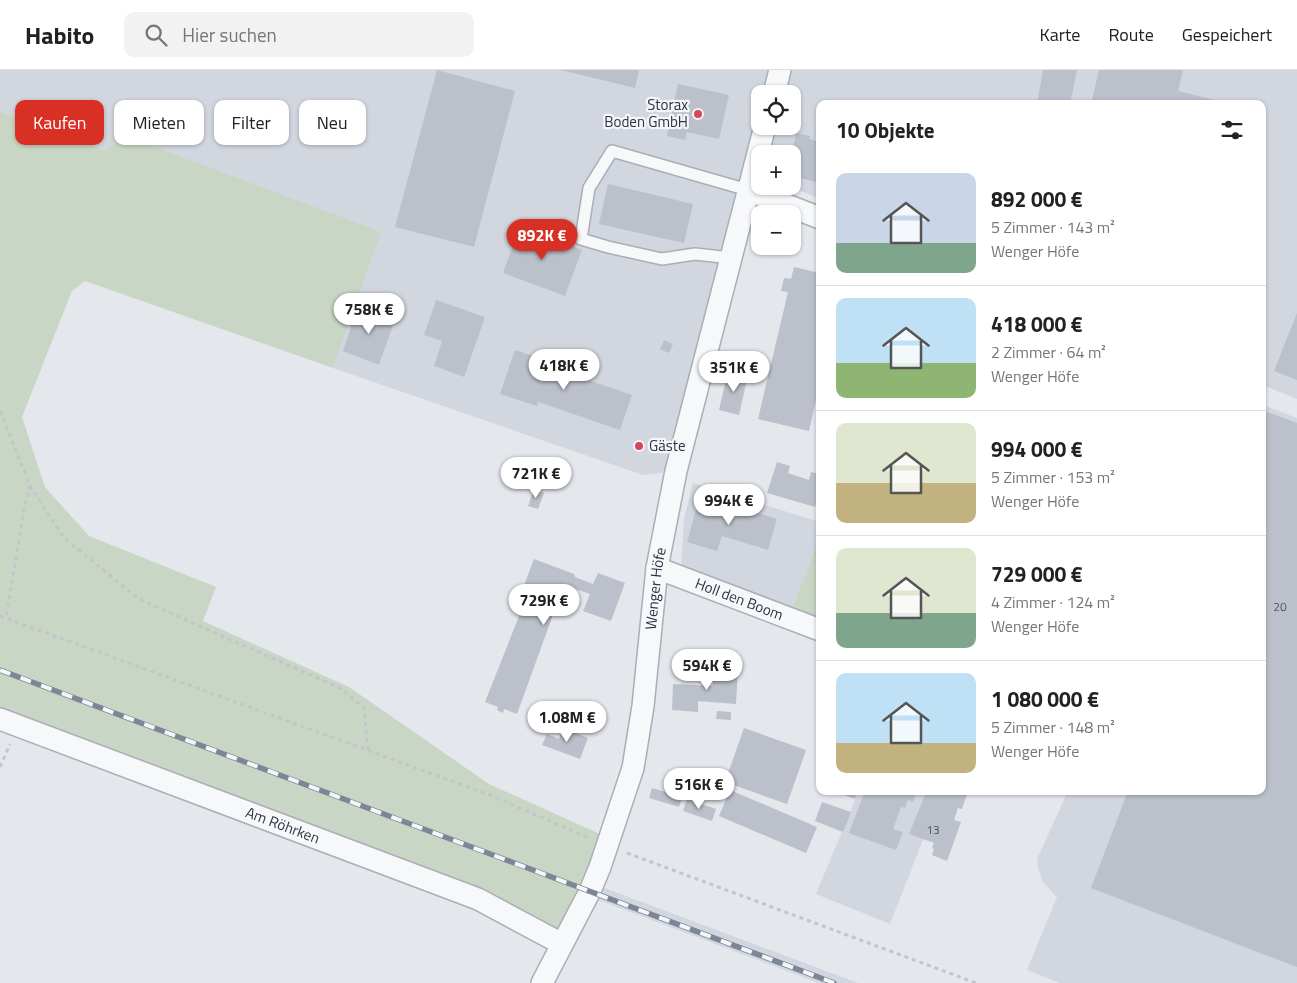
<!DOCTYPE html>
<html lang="de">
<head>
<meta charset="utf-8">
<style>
	:root { --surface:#fff; --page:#f2f2f2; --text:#222; --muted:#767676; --line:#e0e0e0; --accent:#d93025 }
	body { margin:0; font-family:"Titillium Web",sans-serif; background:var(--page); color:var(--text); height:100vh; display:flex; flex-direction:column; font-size:19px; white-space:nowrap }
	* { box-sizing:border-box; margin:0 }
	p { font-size:16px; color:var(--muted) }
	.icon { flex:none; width:28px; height:28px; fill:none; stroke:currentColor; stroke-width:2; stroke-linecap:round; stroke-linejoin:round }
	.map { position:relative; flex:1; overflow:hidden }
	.sheet { position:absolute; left:816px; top:30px; width:450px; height:695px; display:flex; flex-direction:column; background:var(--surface); border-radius:10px; box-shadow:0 1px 4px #0004 }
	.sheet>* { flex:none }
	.guide { position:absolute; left:15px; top:30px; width:475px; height:45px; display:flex; gap:10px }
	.tools { position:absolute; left:751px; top:15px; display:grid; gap:10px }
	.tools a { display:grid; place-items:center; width:50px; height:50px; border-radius:10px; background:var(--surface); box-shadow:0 1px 4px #0004; font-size:25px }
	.price { position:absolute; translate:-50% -42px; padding:0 11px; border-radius:18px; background:#fff; color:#222; font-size:16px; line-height:32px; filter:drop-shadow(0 1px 2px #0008) }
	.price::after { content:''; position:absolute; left:50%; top:30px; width:15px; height:11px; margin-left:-8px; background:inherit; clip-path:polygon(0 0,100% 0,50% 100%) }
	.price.selected { background:var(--accent); color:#fff }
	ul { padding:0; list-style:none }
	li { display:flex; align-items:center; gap:15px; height:125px; padding:0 20px }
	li+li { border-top:1px solid var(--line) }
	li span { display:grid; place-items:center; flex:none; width:140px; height:100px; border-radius:10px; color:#555 }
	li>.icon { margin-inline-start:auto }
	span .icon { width:60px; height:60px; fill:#fffc; stroke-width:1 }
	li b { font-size:21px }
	h2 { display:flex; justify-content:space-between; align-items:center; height:60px; padding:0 20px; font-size:21px }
	.pill { padding:0 18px; border-radius:10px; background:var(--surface); box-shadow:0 1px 4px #0004; font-size:18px; line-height:45px }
	.pill.selected { background:var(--accent); color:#fff }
	header { display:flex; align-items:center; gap:30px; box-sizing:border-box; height:70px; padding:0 25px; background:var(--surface); border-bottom:1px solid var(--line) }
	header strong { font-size:24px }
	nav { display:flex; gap:28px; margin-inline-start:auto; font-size:18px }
	.search { width:350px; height:45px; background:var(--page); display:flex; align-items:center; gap:12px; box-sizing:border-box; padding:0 18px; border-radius:10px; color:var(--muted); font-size:19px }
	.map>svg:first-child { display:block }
	.built { fill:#d2d6de }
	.green { fill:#c9d6c5 }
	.building { fill:#bbc0ca }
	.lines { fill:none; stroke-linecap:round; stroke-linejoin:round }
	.lane-casing { stroke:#a9aeb7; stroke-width:14 }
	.street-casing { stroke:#a9aeb7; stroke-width:24 }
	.path { stroke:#c2c5cb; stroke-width:3; stroke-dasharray:4 4; stroke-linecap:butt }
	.lane { stroke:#f7f8fa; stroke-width:11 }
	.street { stroke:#f7f8fa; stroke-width:21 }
	.rail-casing { stroke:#7d8696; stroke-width:5.5 }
	.rail { stroke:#f4f6f9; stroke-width:4; stroke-dasharray:11; stroke-linecap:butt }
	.poi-dot { fill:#d1495b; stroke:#f4f6f9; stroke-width:2 }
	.labels { text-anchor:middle; stroke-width:4.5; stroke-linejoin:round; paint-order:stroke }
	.number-label { font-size:12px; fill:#4f5766 }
	.poi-label { font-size:15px; fill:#2b3445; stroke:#f4f6f9; text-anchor:end }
	.street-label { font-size:15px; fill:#2b3445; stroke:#f4f6f9 }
</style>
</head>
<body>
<header>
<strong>Habito</strong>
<div class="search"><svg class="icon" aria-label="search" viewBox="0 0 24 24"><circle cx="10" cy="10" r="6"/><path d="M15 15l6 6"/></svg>Hier suchen</div>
<nav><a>Karte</a><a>Route</a><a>Gespeichert</a></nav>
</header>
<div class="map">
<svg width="1297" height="913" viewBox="0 0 1297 913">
	<rect width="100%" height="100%" fill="#e4e7ec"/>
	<g class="built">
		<path d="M 0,0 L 780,0 L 774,24 L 760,24 L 760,56 L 676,401 L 643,405 L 333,298 L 380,162 L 107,81 L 0,41 Z"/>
		<path d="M 788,0 L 1297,0 L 1297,329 L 1263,315 L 1262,34 L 820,34 L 820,129 L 789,116 L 792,116 L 792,84 L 769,84 L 775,56 L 792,56 L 792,24 L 783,24 Z"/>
		<path d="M 1263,335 L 1297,348 L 1297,913 L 1060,913 L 1027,900 L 1057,827 L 1043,812 L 1038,798 L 1037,789 L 1068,721 L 1262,721 Z"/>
		<path d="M 693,413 L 820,452 L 820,465 L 792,539 L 681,497 L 684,449 Z"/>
		<path d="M 859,721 L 942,721 L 890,854 L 816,824 Z"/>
		<path d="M 602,817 L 858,913 L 819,913 L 596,829 Z"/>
	</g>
	<g class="green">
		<path d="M 0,41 L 107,81 L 123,65 L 381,162 L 333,298 L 85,211 L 72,221 L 22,347 L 45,417 L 89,466 L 216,517 L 203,551 L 349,617 L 489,714 L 602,765 L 559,859 L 547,861 L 0,642 Z"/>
		<path d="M 820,465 L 820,549 L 792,539 Z"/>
	</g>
	<g class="building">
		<path d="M 437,0 L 515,21 L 474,177 L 395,157 Z"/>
		<path d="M 561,0 L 639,0 L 635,18 Z"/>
		<path d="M 1043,0 L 1077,0 L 1070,34 L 1037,34 Z"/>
		<path d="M 1099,0 L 1183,0 L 1178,21 L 1231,34 L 1091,34 Z"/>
		<path d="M 678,14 L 729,25 L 719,69 L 687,62 L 685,70 L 667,66 Z"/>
		<path d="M 796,63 L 810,66 L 809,69 L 820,72 L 820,98 L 816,112 L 792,106 L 792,84 Z"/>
		<path d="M 608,114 L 693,134 L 684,173 L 599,154 Z"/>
		<path d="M 520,156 L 582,180 L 565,226 L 503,203 Z"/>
		<path d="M 794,197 L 820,203 L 820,312 L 809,361 L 758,349 L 788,222 L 781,221 L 784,208 L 791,209 Z"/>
		<path d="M 436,230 L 485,247 L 464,307 L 434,296 L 442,271 L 424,265 Z"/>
		<path d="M 358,236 L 395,249 L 379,295 L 343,281 Z"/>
		<path d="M 1297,243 L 1297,310 L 1274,301 Z"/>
		<path d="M 664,270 L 673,274 L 669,283 L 660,279 Z"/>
		<path d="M 515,280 L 551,292 L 550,297 L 632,325 L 620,360 L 538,332 L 537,336 L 500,324 Z"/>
		<path d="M 728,301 L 748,305 L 739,345 L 719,340 Z"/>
		<path d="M 1262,340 L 1297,353 L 1297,897 L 1091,818 L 1128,721 L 1262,721 Z"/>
		<path d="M 777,392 L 790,396 L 788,403 L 809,410 L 811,402 L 820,404 L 820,421 L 815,437 L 767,423 Z"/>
		<path d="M 534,419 L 544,423 L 538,439 L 528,436 Z"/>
		<path d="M 700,426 L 777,449 L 768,480 L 722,466 L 717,481 L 687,472 Z"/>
		<path d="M 534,489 L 574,504 L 575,507 L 593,514 L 598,503 L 625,513 L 611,551 L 583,541 L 590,524 L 570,517 L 564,533 L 558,531 L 517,644 L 504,639 L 503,643 L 497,640 L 498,637 L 485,632 L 529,521 L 523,518 Z"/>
		<path d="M 713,597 L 738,599 L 736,634 L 698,631 L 698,642 L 672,640 L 673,614 L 713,616 Z"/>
		<path d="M 717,641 L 731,642 L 731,650 L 716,649 Z"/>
		<path d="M 563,658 L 588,668 L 580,689 L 542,675 L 547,664 L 559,669 Z"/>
		<path d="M 744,658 L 806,680 L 787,734 L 725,712 Z"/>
		<path d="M 652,718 L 682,727 L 679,737 L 649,728 Z"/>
		<path d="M 730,720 L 817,757 L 806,783 L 719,746 Z"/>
		<path d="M 834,721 L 858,721 L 855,729 Z"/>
		<path d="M 865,721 L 968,721 L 962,739 L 958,738 L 954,750 L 961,752 L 947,791 L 932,785 L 934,779 L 932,778 L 934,773 L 909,764 L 925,725 L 917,722 L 913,732 L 908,730 L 905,738 L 901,737 L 893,759 L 903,762 L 896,780 L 849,763 Z"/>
		<path d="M 687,729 L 716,739 L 712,751 L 683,741 Z"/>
		<path d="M 822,732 L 851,742 L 843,762 L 815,751 Z"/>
	</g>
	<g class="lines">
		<g class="lane-casing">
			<path id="lane" d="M 731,188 L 695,184 L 662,189 L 608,177 L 581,169 L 589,118 L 612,81 L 748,120"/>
		</g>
		<g class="street-casing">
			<g id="street">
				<path d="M 774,24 L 780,0"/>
				<path d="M 748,120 L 820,148"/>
				<path id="s1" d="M 657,498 L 820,560"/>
				<path id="s2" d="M 0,649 L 478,829 L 562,874"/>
				<path id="s3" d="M 542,913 L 590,821 L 600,797 L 633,698 L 643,636 L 657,498 L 676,401 L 765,56"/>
			</g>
		</g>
		<g class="path">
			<path d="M 0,341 L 30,416 L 25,434 L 6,548"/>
			<path d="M 30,416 L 64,468 L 139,529 L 342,619 L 364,638 L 368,681"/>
			<path d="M 0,546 L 490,725 L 589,768"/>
			<path d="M 0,697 L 10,674"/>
			<path d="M 627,783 L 976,913"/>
		</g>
		<use href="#lane" class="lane"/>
		<use href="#street" class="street"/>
		<g class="rail-casing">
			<path id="rail" d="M 0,600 L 834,913"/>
		</g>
		<use href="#rail" class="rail"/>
	</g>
	<g class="poi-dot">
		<circle cx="698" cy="44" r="5"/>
		<circle cx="639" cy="376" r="5"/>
	</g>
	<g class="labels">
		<g class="number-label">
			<text x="1280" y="541">20</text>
			<text x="933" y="764">13</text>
		</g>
		<g class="poi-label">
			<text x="688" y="40">Storax<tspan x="688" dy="17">Boden GmbH</tspan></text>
			<text x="649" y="381" text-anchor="start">Gäste</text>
		</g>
		<g class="street-label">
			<text dy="5" stroke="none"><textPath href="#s3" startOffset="415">Wenger Höfe</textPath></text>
			<text dy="5" stroke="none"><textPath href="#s1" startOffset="88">Holl den Boom</textPath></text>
			<text dy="5" stroke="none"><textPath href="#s2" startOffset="302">Am Röhrken</textPath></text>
		</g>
	</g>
</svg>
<div class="tools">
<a><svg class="icon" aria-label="locate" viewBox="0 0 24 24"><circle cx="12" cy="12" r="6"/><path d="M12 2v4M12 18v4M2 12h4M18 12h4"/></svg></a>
<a>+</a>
<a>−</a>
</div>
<b class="price selected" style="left:542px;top:191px">892K €</b>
<b class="price" style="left:369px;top:265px">758K €</b>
<b class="price" style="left:564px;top:321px">418K €</b>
<b class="price" style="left:734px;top:323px">351K €</b>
<b class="price" style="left:536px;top:429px">721K €</b>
<b class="price" style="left:729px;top:456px">994K €</b>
<b class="price" style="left:544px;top:556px">729K €</b>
<b class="price" style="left:707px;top:621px">594K €</b>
<b class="price" style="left:567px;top:673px">1.08M €</b>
<b class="price" style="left:699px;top:740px">516K €</b>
<div class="guide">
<a class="pill selected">Kaufen</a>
<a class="pill">Mieten</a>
<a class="pill">Filter</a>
<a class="pill">Neu</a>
</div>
<section class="sheet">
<h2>10 Objekte<svg class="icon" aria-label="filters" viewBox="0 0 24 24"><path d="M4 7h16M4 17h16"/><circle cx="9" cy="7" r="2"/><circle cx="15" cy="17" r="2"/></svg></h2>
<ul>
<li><span style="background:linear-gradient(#c9d6e8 70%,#7fa58c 0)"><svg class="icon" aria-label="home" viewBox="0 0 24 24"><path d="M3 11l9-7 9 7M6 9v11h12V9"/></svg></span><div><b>892 000 €</b><p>5 Zimmer · 143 m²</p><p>Wenger Höfe</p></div></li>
<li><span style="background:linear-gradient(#bfe0f5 65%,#8fb573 0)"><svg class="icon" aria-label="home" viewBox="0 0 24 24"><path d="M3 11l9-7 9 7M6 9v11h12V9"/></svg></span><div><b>418 000 €</b><p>2 Zimmer · 64 m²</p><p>Wenger Höfe</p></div></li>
<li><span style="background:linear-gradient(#dfe7d0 60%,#c2b280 0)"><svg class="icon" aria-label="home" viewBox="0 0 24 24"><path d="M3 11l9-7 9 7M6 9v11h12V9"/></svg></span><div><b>994 000 €</b><p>5 Zimmer · 153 m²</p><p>Wenger Höfe</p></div></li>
<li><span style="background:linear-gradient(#dfe7d0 65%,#7fa58c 0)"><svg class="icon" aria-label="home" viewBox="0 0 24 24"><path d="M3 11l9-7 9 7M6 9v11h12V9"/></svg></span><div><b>729 000 €</b><p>4 Zimmer · 124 m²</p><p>Wenger Höfe</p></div></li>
<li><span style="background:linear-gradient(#bfe0f5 70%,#c2b280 0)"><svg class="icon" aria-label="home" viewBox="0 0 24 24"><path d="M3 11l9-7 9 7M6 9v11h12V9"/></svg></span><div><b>1 080 000 €</b><p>5 Zimmer · 148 m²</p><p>Wenger Höfe</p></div></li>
</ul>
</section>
</div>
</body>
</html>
